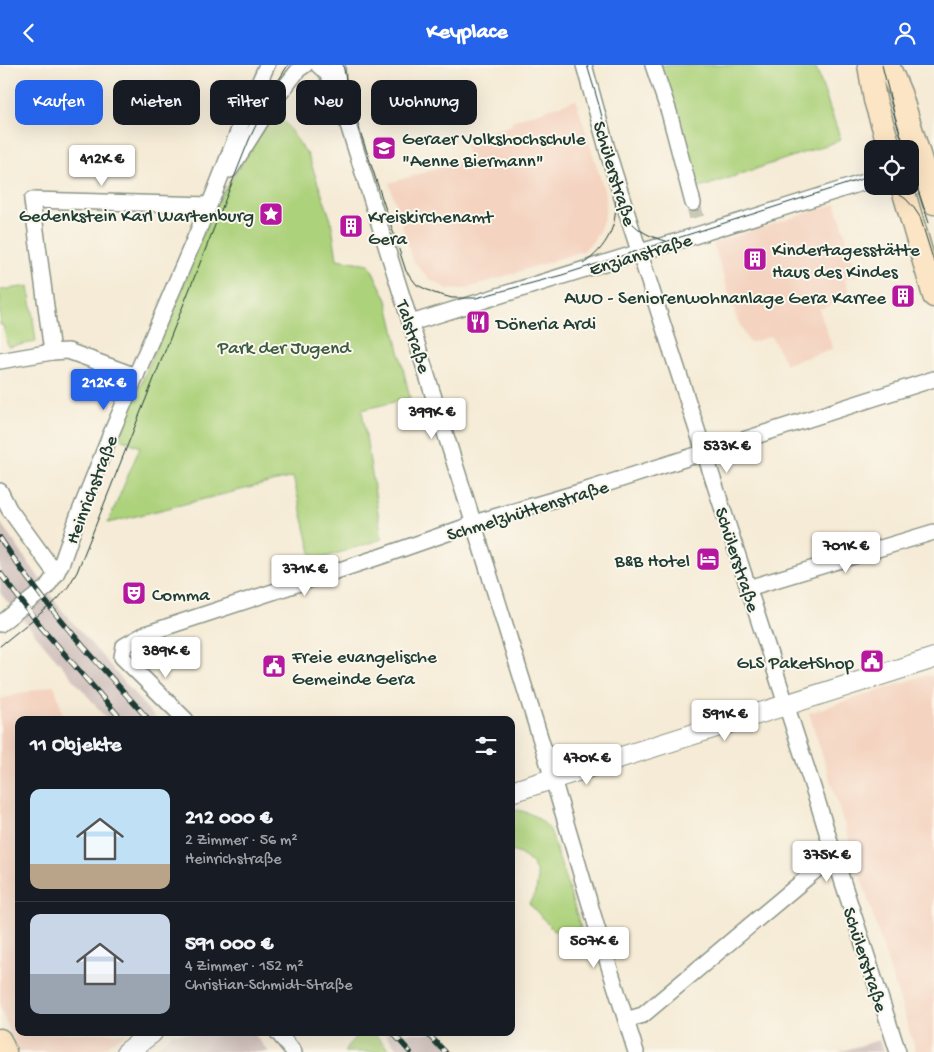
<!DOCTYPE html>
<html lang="de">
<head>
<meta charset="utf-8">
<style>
	:root { --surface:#171b24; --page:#242831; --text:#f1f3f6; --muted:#9ea1a6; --line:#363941; --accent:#2563eb }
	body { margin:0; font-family:"Gochi Hand",sans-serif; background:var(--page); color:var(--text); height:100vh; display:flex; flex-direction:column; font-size:19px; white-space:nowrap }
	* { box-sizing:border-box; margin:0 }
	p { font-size:16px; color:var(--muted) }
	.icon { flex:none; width:28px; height:28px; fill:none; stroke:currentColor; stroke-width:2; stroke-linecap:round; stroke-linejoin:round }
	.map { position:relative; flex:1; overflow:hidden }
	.panel { position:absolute; left:15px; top:651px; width:500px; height:320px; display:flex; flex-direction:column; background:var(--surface); border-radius:10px; box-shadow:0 5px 20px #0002 }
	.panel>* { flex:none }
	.guide { position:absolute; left:15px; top:15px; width:500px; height:45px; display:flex; gap:10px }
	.controls { position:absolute; left:864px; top:75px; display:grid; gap:10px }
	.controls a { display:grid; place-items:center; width:55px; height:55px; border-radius:10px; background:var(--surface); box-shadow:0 5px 20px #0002; font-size:25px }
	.price { position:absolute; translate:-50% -42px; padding:0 11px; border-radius:5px; background:#fff; color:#222; font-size:16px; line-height:32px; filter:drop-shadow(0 1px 2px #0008) }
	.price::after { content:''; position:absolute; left:50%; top:30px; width:15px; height:11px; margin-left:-8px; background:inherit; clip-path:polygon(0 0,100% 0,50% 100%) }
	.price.active { background:var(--accent); color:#fff }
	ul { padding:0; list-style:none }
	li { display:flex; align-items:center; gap:15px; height:125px; padding:0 15px }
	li+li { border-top:1px solid var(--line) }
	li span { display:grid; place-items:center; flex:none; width:140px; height:100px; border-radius:10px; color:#555 }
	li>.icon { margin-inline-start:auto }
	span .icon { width:60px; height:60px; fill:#fffc; stroke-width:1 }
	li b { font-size:21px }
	h2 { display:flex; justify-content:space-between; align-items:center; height:60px; padding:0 15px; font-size:21px }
	.tag { padding:0 18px; border-radius:10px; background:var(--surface); box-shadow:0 5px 20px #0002; font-size:18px; line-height:45px }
	.tag.active { background:var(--accent); color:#fff }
	header { display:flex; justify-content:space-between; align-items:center; height:65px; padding:0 15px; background:var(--accent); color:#fff; font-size:22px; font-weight:700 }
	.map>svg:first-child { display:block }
	.built { fill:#f4d3c0 }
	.industrial { fill:#d0c0bc }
	.green { fill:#add27b; stroke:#668858 }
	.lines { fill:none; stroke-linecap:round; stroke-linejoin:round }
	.minor-tunnel { stroke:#cac8b6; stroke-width:15; stroke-dasharray:15 8; stroke-linecap:butt }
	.minor-casing { stroke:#8a9485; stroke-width:18 }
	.tertiary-casing { stroke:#8a9485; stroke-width:22 }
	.secondary-casing { stroke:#8a9485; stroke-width:25 }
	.minor { stroke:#fff; stroke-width:15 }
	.tertiary { stroke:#fff; stroke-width:20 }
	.secondary { stroke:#fce5c4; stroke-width:22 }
	.tram { stroke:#1f3d34; stroke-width:1 }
	.rail-casing { stroke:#1f3d34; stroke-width:5.5 }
	.rail { stroke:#fbf7ec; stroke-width:4; stroke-dasharray:11; stroke-linecap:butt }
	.labels { text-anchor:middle; stroke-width:4; stroke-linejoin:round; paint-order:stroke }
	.poi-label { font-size:19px; fill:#1f3d34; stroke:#fbf7ec; text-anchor:start }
	.street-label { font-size:19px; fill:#1f3d34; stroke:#fbf7ec }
	.park-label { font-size:19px; fill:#3b5b42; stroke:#fbf7ec }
</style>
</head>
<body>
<header><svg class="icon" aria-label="back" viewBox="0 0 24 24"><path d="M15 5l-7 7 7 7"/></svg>Keyplace<svg class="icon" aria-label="person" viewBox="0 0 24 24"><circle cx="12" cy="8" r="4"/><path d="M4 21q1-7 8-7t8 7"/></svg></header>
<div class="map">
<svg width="934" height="987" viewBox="0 0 934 987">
	<rect width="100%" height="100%" fill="#fbf7ec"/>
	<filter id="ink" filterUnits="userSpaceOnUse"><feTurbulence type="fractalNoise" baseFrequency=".02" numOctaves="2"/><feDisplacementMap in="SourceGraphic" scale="10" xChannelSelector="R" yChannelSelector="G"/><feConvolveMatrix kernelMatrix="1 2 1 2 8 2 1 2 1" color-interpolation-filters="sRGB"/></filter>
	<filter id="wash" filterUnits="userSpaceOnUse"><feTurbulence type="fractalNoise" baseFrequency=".0096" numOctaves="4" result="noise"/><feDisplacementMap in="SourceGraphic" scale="20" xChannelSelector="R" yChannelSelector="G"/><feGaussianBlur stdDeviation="1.12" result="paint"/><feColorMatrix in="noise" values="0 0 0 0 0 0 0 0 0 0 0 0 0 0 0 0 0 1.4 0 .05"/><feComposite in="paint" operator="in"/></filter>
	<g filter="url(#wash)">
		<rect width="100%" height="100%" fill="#f5ebd6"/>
		<g class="built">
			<path d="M 576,35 L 606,131 L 605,149 L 600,164 L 593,176 L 583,186 L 465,224 L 448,224 L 429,214 L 413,196 L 389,118 L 469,94 L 463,75 L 512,60 L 511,56 Z"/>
			<path d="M 836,139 L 858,210 L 845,214 L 851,233 L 819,244 L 833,284 L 786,299 L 771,271 L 749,278 L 736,252 L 713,178 Z"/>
			<path d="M 926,610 L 934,611 L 934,987 L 916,987 L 809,648 Z"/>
			<path d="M 54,620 L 65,655 L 19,655 L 19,968 L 126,968 L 99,987 L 17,987 L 0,941 L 0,634 Z"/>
		</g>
		<g class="industrial">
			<path d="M 0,457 L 61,544 L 157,655 L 108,655 L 0,528 Z"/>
			<path d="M 173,968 L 253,968 L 269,987 L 152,987 Z"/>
			<path d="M 384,968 L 442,968 L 460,987 L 401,987 Z"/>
			<path d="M 879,975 L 883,987 L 839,987 Z"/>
		</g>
		<g class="green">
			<path d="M 657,0 L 815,0 L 841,75 L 691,126 Z"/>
			<path d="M 280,51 L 308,90 L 331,155 L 337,194 L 369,199 L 387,235 L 410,333 L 362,345 L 382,474 L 313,496 L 293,412 L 108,458 L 140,382 L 119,373 L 213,143 L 266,61 Z"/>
			<path d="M 29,221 L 36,277 L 8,282 L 3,260 L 0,260 L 0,225 Z"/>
			<path d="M 511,744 C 528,746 540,752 550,765 L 581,863 L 565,867 L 553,865 L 529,838 C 545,817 538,793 511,786 Z"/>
			<path d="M 358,968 L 374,968 L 391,987 L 344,987 Z"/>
		</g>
	</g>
	<g filter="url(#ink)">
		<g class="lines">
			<path class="minor-tunnel" d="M 693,138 L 697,154"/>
			<g class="minor-casing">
				<g id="minor">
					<path d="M 318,0 L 326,7 L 338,28 L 470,447 L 553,714 L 597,863 L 636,987"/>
					<path d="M 337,0 L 338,27"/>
					<path d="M 584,0 L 609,91 L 629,155 L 818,738 L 834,790 L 898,987"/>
					<path d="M 653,0 L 669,47 L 693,138"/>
					<path d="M 230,105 L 271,40 L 299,4 L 305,0"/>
					<path d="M 411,258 L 640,187 L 675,177 L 868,116"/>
					<path d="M 52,287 L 32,135 L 209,140"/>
					<path d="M 0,296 L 52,287 L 68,286 L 136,311"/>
					<path d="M 0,426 L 9,444 L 56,509"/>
					<path d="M 748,523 L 934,467"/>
					<path d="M 0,559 L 46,523 L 56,509 L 62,497 L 78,451 L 110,371 L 213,131 L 245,49 L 267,0"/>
					<path d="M 186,655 L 122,592 L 124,581 L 145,569 L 382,491 L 462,463 L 474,458 L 590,424 L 934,314"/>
					<path d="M 626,955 L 643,950 L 834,790"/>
					<path d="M 278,968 L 294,987"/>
				</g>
			</g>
			<g class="tertiary-casing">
				<g id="tertiary">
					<path d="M 511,727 L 934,593"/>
					<path d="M 127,987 L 152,968"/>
				</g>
			</g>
			<g class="secondary-casing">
				<g id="secondary">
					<path d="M 869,0 L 875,35 L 890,84"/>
					<path d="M 888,0 L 900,28 L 934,138"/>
					<path d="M 902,121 L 934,231"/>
					<path d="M 0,975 L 5,987"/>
				</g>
			</g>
			<use href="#minor" class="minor"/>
			<use href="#tertiary" class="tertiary"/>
			<use href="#secondary" class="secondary"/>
			<g class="tram">
				<path d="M 343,0 L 346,14 L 360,66 L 406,206 L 417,220 L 434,228 L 452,233 L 476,233 L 562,210 L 862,114 L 872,113"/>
				<path d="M 587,0 C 592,17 598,35 602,52 C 605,68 608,85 611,102 C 618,139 624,166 666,176"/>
				<path d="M 882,0 L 895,52 L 905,84"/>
				<path d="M 910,101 L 929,158"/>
				<path d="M 881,121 L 894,126 L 906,134 L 914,143 L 920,152 L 934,197"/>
				<path d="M 583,199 C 607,183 617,162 616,133"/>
				<path d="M 0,581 L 57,535 L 68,522 L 77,507 L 249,75 L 272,26 L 288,0"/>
			</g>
			<g class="rail-casing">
				<g id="rail">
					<path d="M 0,473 C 42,539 97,597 149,655"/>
					<path d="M 0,508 L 42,563 L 122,655"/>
					<path d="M 393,968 L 410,987"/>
					<path d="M 427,968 L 445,987"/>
				</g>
			</g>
			<use href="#rail" class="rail"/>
		</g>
	</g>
	<defs>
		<g id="school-square" transform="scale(1.25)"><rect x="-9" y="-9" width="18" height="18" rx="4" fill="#b5179e" stroke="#fbf7ec"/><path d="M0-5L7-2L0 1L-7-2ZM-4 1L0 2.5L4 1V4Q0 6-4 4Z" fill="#fff"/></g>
		<g id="sight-square" transform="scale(1.25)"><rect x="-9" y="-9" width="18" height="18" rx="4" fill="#b5179e" stroke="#fbf7ec"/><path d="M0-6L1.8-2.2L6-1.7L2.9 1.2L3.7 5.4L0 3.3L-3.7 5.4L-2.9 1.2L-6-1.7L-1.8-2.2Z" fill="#fff"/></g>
		<g id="building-square" transform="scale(1.25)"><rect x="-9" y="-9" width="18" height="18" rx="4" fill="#b5179e" stroke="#fbf7ec"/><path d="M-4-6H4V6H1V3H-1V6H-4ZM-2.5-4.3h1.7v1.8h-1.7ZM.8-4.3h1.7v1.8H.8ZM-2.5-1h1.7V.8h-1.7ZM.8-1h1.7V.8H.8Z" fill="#fff"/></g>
		<g id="restaurant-square" transform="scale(1.25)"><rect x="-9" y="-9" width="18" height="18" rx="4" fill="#b5179e" stroke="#fbf7ec"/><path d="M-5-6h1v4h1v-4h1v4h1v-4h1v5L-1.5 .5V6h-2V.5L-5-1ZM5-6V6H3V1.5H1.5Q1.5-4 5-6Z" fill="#fff"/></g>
		<g id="hotel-square" transform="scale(1.25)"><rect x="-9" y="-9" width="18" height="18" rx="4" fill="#b5179e" stroke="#fbf7ec"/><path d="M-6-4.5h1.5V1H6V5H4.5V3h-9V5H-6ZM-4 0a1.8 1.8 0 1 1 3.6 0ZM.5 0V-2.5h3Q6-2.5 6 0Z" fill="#fff"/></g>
		<g id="theatre-square" transform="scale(1.25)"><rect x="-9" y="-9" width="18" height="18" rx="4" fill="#b5179e" stroke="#fbf7ec"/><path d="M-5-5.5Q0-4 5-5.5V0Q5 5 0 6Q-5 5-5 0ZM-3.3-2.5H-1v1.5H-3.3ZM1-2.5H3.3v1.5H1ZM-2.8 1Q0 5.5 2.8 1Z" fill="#fff"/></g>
		<g id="civic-square" transform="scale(1.25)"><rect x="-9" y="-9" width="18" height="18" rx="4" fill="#b5179e" stroke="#fbf7ec"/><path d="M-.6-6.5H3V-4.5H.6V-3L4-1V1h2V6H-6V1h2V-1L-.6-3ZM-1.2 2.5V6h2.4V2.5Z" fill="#fff"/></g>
	</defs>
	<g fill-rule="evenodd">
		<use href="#school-square" x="384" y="83"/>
		<use href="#sight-square" x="271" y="149"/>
		<use href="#building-square" x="351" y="161"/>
		<use href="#building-square" x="755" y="194"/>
		<use href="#building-square" x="903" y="231"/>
		<use href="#restaurant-square" x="478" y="257"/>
		<use href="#hotel-square" x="708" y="494"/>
		<use href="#theatre-square" x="134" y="528"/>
		<use href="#civic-square" x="872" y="596"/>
		<use href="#civic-square" x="274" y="601"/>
	</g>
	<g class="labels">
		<g class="poi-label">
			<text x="402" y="79">Geraer Volkshochschule<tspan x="402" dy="22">"Aenne Biermann"</tspan></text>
			<text x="254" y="156" text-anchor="end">Gedenkstein Karl Wartenburg</text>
			<text x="368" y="157">Kreiskirchenamt<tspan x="368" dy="22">Gera</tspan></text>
			<text x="772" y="190">Kindertagesstätte<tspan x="772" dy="22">Haus des Kindes</tspan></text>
			<text x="886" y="238" text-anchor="end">AWO - Seniorenwohnanlage Gera Karree</text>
			<text x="496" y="264">Döneria Ardi</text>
			<text x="690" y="501" text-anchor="end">B&amp;B Hotel</text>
			<text x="152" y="535">Comma</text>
			<text x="292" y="597">Freie evangelische<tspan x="292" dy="22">Gemeinde Gera</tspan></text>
			<text x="854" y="603" text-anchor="end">GLS PaketShop</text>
		</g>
		<g class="street-label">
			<text transform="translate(616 108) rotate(73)" y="7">Schülerstraße</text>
			<text transform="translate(640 188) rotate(-17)" y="7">Enzianstraße</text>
			<text transform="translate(415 271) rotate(72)" y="7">Talstraße</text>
			<text transform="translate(90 424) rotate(-69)" y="7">Heinrichstraße</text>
			<text transform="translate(527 444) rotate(-17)" y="7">Schmelzhüttenstraße</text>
			<text transform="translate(739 494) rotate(72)" y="7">Schülerstraße</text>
			<text transform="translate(867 894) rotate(72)" y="7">Schülerstraße</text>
		</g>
		<g class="park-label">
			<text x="284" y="288">Park der Jugend</text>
		</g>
	</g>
</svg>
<div class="controls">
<a><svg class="icon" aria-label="locate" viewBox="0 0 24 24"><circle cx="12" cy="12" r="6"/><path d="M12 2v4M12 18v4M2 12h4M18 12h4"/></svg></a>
</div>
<b class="price" style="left:102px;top:122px">412K €</b>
<b class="price active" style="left:104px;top:346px">212K €</b>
<b class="price" style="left:432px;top:375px">399K €</b>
<b class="price" style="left:727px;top:409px">533K €</b>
<b class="price" style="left:846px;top:509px">701K €</b>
<b class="price" style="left:305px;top:532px">371K €</b>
<b class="price" style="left:166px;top:614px">389K €</b>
<b class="price" style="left:725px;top:677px">591K €</b>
<b class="price" style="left:587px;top:721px">470K €</b>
<b class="price" style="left:827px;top:818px">375K €</b>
<b class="price" style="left:594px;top:904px">507K €</b>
<div class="guide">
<a class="tag active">Kaufen</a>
<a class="tag">Mieten</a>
<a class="tag">Filter</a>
<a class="tag">Neu</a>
<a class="tag">Wohnung</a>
</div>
<section class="panel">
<h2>11 Objekte<svg class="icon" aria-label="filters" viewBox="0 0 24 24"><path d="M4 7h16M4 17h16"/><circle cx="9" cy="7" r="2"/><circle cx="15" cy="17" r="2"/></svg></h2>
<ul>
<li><span style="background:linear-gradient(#bfe0f5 75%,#b9a48a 0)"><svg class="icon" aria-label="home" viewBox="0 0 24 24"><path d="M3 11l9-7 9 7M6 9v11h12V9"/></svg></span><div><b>212 000 €</b><p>2 Zimmer · 56 m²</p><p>Heinrichstraße</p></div></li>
<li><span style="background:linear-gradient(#c9d6e8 60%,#9aa5b1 0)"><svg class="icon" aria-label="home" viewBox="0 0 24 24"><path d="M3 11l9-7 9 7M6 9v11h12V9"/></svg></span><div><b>591 000 €</b><p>4 Zimmer · 152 m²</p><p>Christian-Schmidt-Straße</p></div></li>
</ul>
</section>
</div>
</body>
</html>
